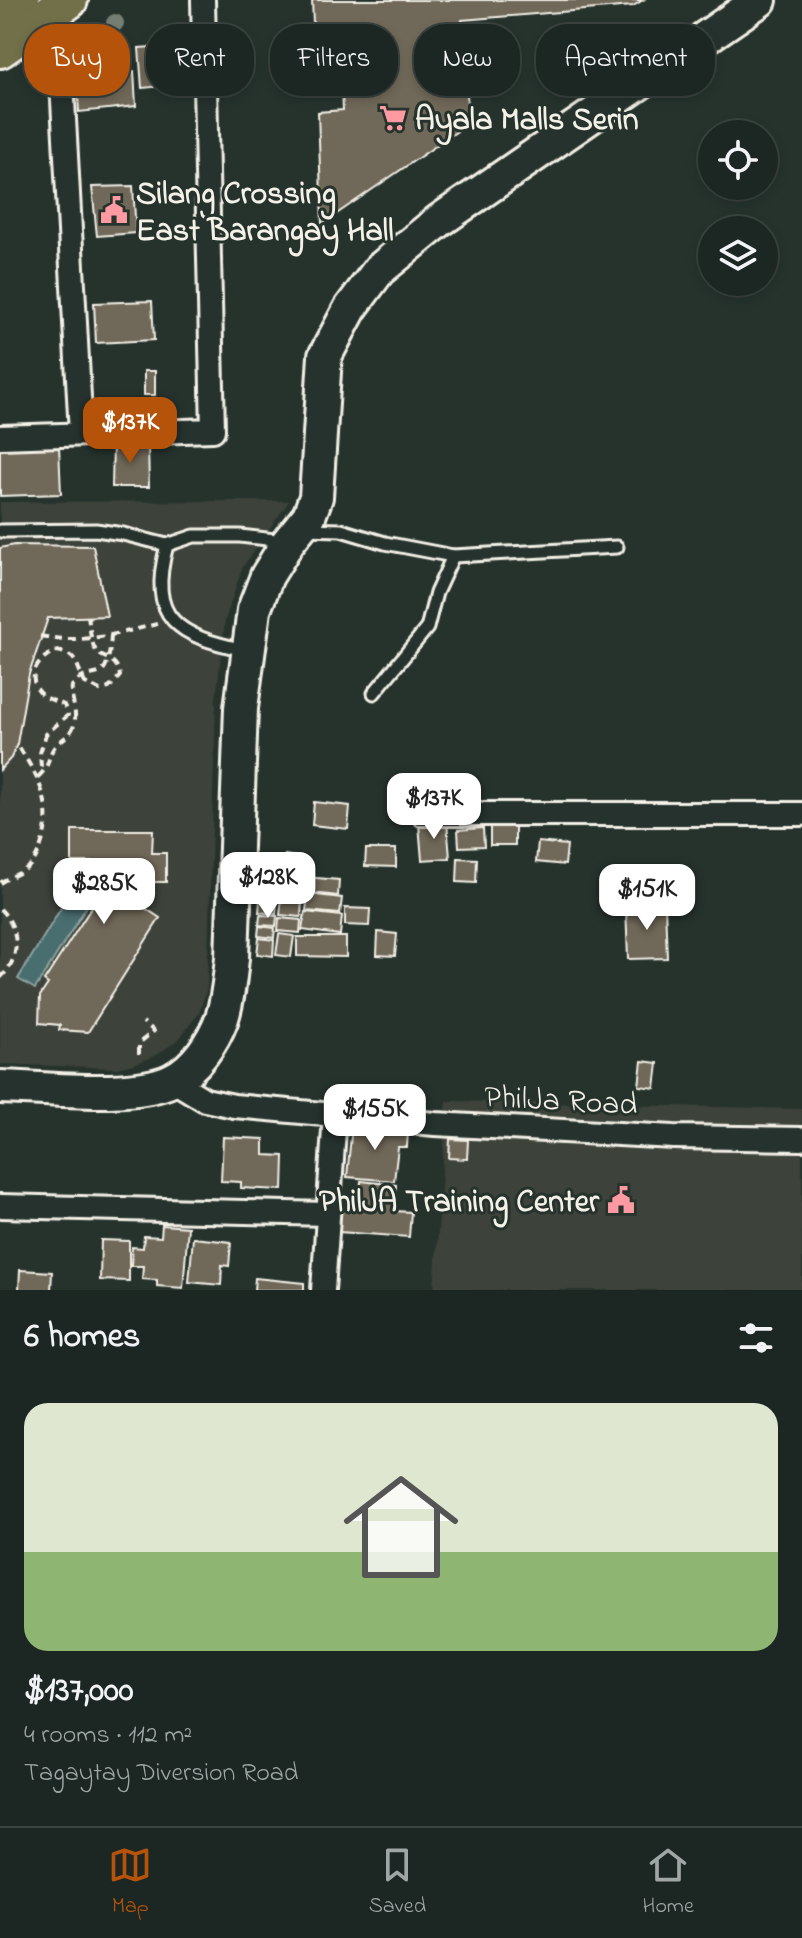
<!DOCTYPE html>
<html lang="en">
<head>
<meta charset="utf-8">
<style>
	:root { --surface:#1c2622; --page:#29322f; --text:#f1f3f6; --muted:#a0a5a5; --line:#3a4340; --accent:#b45309 }
	body { margin:0; font-family:"Indie Flower",sans-serif; background:var(--page); color:var(--text); height:100vh; display:flex; flex-direction:column; font-size:30px; white-space:nowrap }
	* { box-sizing:border-box; margin:0 }
	p { font-size:26px; color:var(--muted) }
	.icon { flex:none; width:44px; height:44px; fill:none; stroke:currentColor; stroke-width:2; stroke-linecap:round; stroke-linejoin:round }
	.map { position:relative; height:1290px; overflow:hidden }
	.panel { display:flex; flex-direction:column; background:var(--surface); flex:1 }
	.panel>* { flex:none }
	.hud { position:absolute; left:24px; top:24px; width:754px; height:72px; display:flex; gap:16px }
	.fabs { position:absolute; left:698px; top:120px; display:grid; gap:16px }
	.fabs a { display:grid; place-items:center; width:80px; height:80px; border-radius:50%; background:var(--surface); box-shadow:0 4px 12px #0003,0 0 0 2px var(--line); font-size:40px }
	.price { position:absolute; translate:-50% -68px; padding:0 18px; border-radius:16px; background:#fff; color:#222; font-size:26px; line-height:52px; filter:drop-shadow(0 2px 4px #0008) }
	.price::after { content:''; position:absolute; left:50%; top:48px; width:24px; height:18px; margin-left:-12px; background:inherit; clip-path:polygon(0 0,100% 0,50% 100%) }
	.price.on { background:var(--accent); color:#fff }
	ul { padding:0; list-style:none }
	li { display:grid; align-content:center; gap:16px; height:424px; padding:0 24px }
	li span { display:grid; place-items:center; height:248px; border-radius:24px; color:#555 }
	li>.icon { margin-inline-start:auto }
	span .icon { width:144px; height:144px; fill:#fffc; stroke-width:1 }
	li b { font-size:34px }
	h2 { display:flex; justify-content:space-between; align-items:center; height:96px; padding:0 24px; font-size:34px }
	.tag { padding:0 28px; border-radius:32px; background:var(--surface); box-shadow:0 4px 12px #0003,0 0 0 2px var(--line); font-size:28px; line-height:72px }
	.tag.on { background:var(--accent); color:#fff }
	.tabs { display:flex; justify-content:space-around; align-items:center; height:112px; border-top:2px solid var(--line); background:var(--surface); font-size:22px; color:var(--muted) }
	.tabs a { display:grid; justify-items:center; gap:4px }
	.tabs .on { color:var(--accent) }
	.map>svg:first-child { display:block }
	.built { fill:#3c433a }
	.water { fill:#4a6e70; stroke:#8ea2a0; stroke-width:2 }
	.building { fill:#706858; stroke:#f4f1e8; stroke-width:2 }
	.lines { fill:none; stroke-linecap:round; stroke-linejoin:round }
	.lane-casing { stroke:#f4f1e8; stroke-width:17 }
	.street-casing { stroke:#f4f1e8; stroke-width:28 }
	.secondary-casing { stroke:#f4f1e8; stroke-width:38 }
	.primary-casing { stroke:#f4f1e8; stroke-width:42 }
	.path { stroke:#f4f1e8; stroke-width:4; stroke-dasharray:8 6; stroke-linecap:butt }
	.lane { stroke:#26332d; stroke-width:11 }
	.street { stroke:#26332d; stroke-width:22 }
	.secondary { stroke:#26332d; stroke-width:32 }
	.primary { stroke:#716f4a; stroke-width:36 }
	.path-bridge { stroke:#f4f1e8; stroke-width:4; stroke-dasharray:8 6; stroke-linecap:butt }
	.tree { fill:#757e73 }
	.labels { text-anchor:middle; stroke-width:6; stroke-linejoin:round; paint-order:stroke }
	.poi-label { font-size:32px; font-weight:bold; fill:#f4f1e8; stroke:#26332d; text-anchor:start }
	.street-label { font-size:32px; fill:#f4f1e8; stroke:#26332d }
</style>
</head>
<body>
<div class="map">
<svg width="802" height="1290" viewBox="0 0 802 1290">
	<rect width="100%" height="100%" fill="#26332d"/>
	<filter id="ink" filterUnits="userSpaceOnUse"><feTurbulence type="fractalNoise" baseFrequency=".0125" numOctaves="2"/><feDisplacementMap in="SourceGraphic" scale="16" xChannelSelector="R" yChannelSelector="G"/><feConvolveMatrix kernelMatrix="1 2 1 2 8 2 1 2 1" color-interpolation-filters="sRGB"/></filter>
	<g filter="url(#ink)">
		<g class="built">
			<path d="M 289,501 L 242,568 L 225,620 L 216,699 L 207,988 L 199,1013 L 178,1040 L 155,1056 L 134,1064 L 117,1068 L 0,1064 L 0,502 Z"/>
			<path d="M 447,1101 L 802,1109 L 802,1290 L 434,1290 Z"/>
		</g>
		<path class="water" d="M 69,895 L 87,906 L 35,989 L 18,979 Z"/>
		<g class="building">
			<path d="M 312,0 L 643,0 L 633,6 L 462,20 L 469,123 L 322,224 L 318,112 L 343,110 L 342,92 L 316,93 Z"/>
			<path d="M 194,44 L 198,83 L 142,88 L 139,48 Z"/>
			<path d="M 134,71 L 136,106 L 79,112 L 77,76 Z"/>
			<path d="M 133,186 L 136,233 L 97,236 L 92,187 Z"/>
			<path d="M 152,301 L 154,340 L 96,343 L 94,303 Z"/>
			<rect x="144" y="371" width="11" height="24"/>
			<path d="M 113,443 L 148,443 L 149,487 L 112,487 Z"/>
			<path d="M 59,446 L 61,494 L 0,496 L 0,447 Z"/>
			<path d="M 14,545 L 93,546 L 107,616 L 48,618 L 29,674 L 17,744 L 11,758 L 0,770 L 0,548 Z"/>
			<path d="M 314,802 L 350,806 L 348,829 L 312,825 Z"/>
			<path d="M 447,822 L 450,858 L 422,860 L 419,824 Z"/>
			<rect x="490" y="822" width="25" height="23"/>
			<path d="M 483,828 L 484,846 L 459,847 L 458,830 Z"/>
			<path d="M 72,830 L 153,830 L 152,853 L 166,853 L 166,882 L 153,882 L 153,895 L 141,895 L 136,902 L 160,918 L 88,1032 L 59,1030 L 60,1025 L 39,1023 L 40,996 L 48,984 L 44,981 L 93,905 L 79,897 L 93,875 L 93,862 L 72,862 Z"/>
			<path d="M 538,842 L 567,845 L 565,865 L 536,862 Z"/>
			<path d="M 366,849 L 396,849 L 396,867 L 365,866 Z"/>
			<path d="M 285,855 L 303,858 L 301,872 L 283,869 Z"/>
			<path d="M 458,858 L 477,859 L 476,883 L 457,882 Z"/>
			<path d="M 286,872 L 302,874 L 298,898 L 282,895 Z"/>
			<path d="M 305,877 L 339,880 L 338,896 L 303,892 Z"/>
			<path d="M 308,894 L 342,898 L 340,914 L 306,911 Z"/>
			<path d="M 282,897 L 302,900 L 301,917 L 280,915 Z"/>
			<path d="M 260,900 L 277,902 L 276,914 L 259,912 Z"/>
			<path d="M 665,904 L 667,958 L 628,959 L 626,906 Z"/>
			<path d="M 345,908 L 370,909 L 369,926 L 345,925 Z"/>
			<path d="M 305,912 L 342,916 L 340,935 L 302,930 Z"/>
			<path d="M 260,915 L 277,916 L 276,926 L 259,925 Z"/>
			<path d="M 279,918 L 301,920 L 300,933 L 278,931 Z"/>
			<path d="M 259,926 L 275,928 L 274,938 L 258,936 Z"/>
			<path d="M 378,932 L 397,934 L 395,956 L 377,955 Z"/>
			<path d="M 279,934 L 294,936 L 291,957 L 276,955 Z"/>
			<path d="M 297,937 L 346,937 L 346,957 L 297,956 Z"/>
			<path d="M 259,938 L 274,940 L 273,956 L 257,954 Z"/>
			<path d="M 642,1061 L 658,1063 L 655,1088 L 639,1086 Z"/>
			<path d="M 352,1125 L 408,1131 L 407,1147 L 398,1147 L 394,1181 L 347,1177 Z"/>
			<path d="M 223,1137 L 264,1139 L 264,1155 L 284,1156 L 283,1190 L 241,1188 L 241,1182 L 221,1181 Z"/>
			<path d="M 450,1139 L 468,1140 L 467,1159 L 449,1158 Z"/>
			<path d="M 361,1181 L 396,1185 L 394,1211 L 411,1212 L 409,1237 L 339,1232 L 340,1207 L 359,1208 Z"/>
			<path d="M 162,1225 L 188,1227 L 183,1288 L 157,1286 L 157,1280 L 142,1279 L 143,1266 L 131,1266 L 132,1247 L 143,1248 L 144,1236 L 161,1237 Z"/>
			<path d="M 193,1238 L 231,1242 L 229,1266 L 222,1265 L 221,1285 L 189,1282 Z"/>
			<path d="M 101,1240 L 129,1241 L 129,1281 L 100,1280 Z"/>
			<path d="M 20,1270 L 52,1272 L 51,1290 L 19,1290 Z"/>
			<path d="M 255,1278 L 304,1283 L 304,1290 L 254,1290 Z"/>
		</g>
		<g class="lines">
			<g class="lane-casing">
				<g id="lane">
					<path d="M 305,529 L 341,530 L 385,543 L 453,556 L 617,547"/>
					<path d="M 0,531 L 96,530 L 123,534 L 167,545 L 194,536 L 240,536 L 284,541"/>
					<path d="M 167,545 C 147,619 177,636 245,650"/>
					<path d="M 374,693 L 427,628 L 436,593 L 453,556"/>
				</g>
			</g>
			<g class="street-casing">
				<g id="street">
					<path d="M 58,8 L 81,434"/>
					<path d="M 0,437 L 213,430 L 203,0"/>
					<path d="M 423,814 L 802,814"/>
					<path d="M 172,1080 L 205,1100 L 234,1106 L 435,1124 L 674,1137 L 802,1139"/>
					<path d="M 0,1206 L 328,1214"/>
					<path d="M 323,1290 L 335,1115"/>
				</g>
			</g>
			<g class="secondary-casing">
				<path id="secondary" d="M 0,1087 C 45,1088 133,1099 172,1080 C 195,1069 213,1042 222,1018 C 228,999 230,978 232,958 L 241,708 L 254,610 L 267,576 L 288,542 L 309,516 L 316,497 L 325,356 L 350,309 L 379,270 L 439,221 L 760,0"/>
			</g>
			<g class="primary-casing">
				<g id="primary">
					<path d="M 0,15 L 21,0"/>
					<path d="M 0,49 L 69,0"/>
				</g>
			</g>
			<g class="path">
				<path d="M 40,636 C 85,644 113,635 157,624"/>
				<path d="M 38,777 C 51,765 46,761 53,749 C 59,740 71,736 74,725 C 78,712 70,699 72,686 C 92,661 108,694 111,635"/>
				<path d="M 0,883 C 8,877 21,874 28,867 C 36,861 40,849 43,839 C 54,802 36,774 17,744"/>
				<path d="M 0,909 C 20,928 22,958 0,978"/>
				<path d="M 139,1054 L 139,1043 L 154,1031 L 143,1022"/>
			</g>
			<use href="#lane" class="lane"/>
			<use href="#street" class="street"/>
			<use href="#secondary" class="secondary"/>
			<use href="#primary" class="primary"/>
			<path class="path-bridge" d="M 41,767 L 40,753 L 46,734 L 68,715 L 64,705 C 58,702 51,700 45,697 C 24,682 35,660 55,651 C 78,653 76,666 85,683 L 100,690 L 109,688 L 120,676 C 116,654 102,662 95,649 C 90,639 90,627 88,616"/>
		</g>
		<g class="tree">
			<circle cx="115" cy="23" r="9"/>
			<circle cx="240" cy="59" r="9"/>
		</g>
	</g>
	<defs>
		<g id="supermarket-bare" transform="scale(2.16)"><path d="M-6-5.5h2.5l.6 2H6L4.5 2H-2.5L-4.4-4H-6ZM-1.5 3.2a1.3 1.3 0 1 0 .1 0ZM3 3.2a1.3 1.3 0 1 0 .1 0Z" fill="#ff9aa2" stroke="#26332d" stroke-width="2.5" paint-order="stroke"/></g>
		<g id="civic-bare" transform="scale(2.16)"><path d="M-.6-6.5H3V-4.5H.6V-3L4-1V1h2V6H-6V1h2V-1L-.6-3ZM-1.2 2.5V6h2.4V2.5Z" fill="#ff9aa2" stroke="#26332d" stroke-width="2.5" paint-order="stroke"/></g>
	</defs>
	<g fill-rule="evenodd">
		<use href="#supermarket-bare" x="393" y="118"/>
		<use href="#civic-bare" x="114" y="210"/>
		<use href="#civic-bare" x="621" y="1200"/>
	</g>
	<g class="labels">
		<g class="poi-label">
			<text x="415" y="129">Ayala Malls Serin</text>
			<text x="136" y="203">Silang Crossing<tspan x="136" dy="37">East Barangay Hall</tspan></text>
			<text x="599" y="1211" text-anchor="end">PhilJA Training Center</text>
		</g>
		<g class="street-label">
			<text transform="translate(561 1099) rotate(3)" y="11">PhilJa Road</text>
		</g>
	</g>
</svg>
<div class="fabs">
<a><svg class="icon" aria-label="locate" viewBox="0 0 24 24"><circle cx="12" cy="12" r="6"/><path d="M12 2v4M12 18v4M2 12h4M18 12h4"/></svg></a>
<a><svg class="icon" aria-label="layers" viewBox="0 0 24 24"><path d="M12 4l9 5-9 5-9-5zM3 14l9 5 9-5"/></svg></a>
</div>
<b class="price on" style="left:130px;top:465px">$137K</b>
<b class="price" style="left:434px;top:841px">$137K</b>
<b class="price" style="left:268px;top:920px">$128K</b>
<b class="price" style="left:104px;top:926px">$285K</b>
<b class="price" style="left:647px;top:932px">$151K</b>
<b class="price" style="left:375px;top:1152px">$155K</b>
<div class="hud">
<a class="tag on">Buy</a>
<a class="tag">Rent</a>
<a class="tag">Filters</a>
<a class="tag">New</a>
<a class="tag">Apartment</a>
</div>
</div>
<section class="panel">
<h2>6 homes<svg class="icon" aria-label="filters" viewBox="0 0 24 24"><path d="M4 7h16M4 17h16"/><circle cx="9" cy="7" r="2"/><circle cx="15" cy="17" r="2"/></svg></h2>
<ul>
<li><span style="background:linear-gradient(#dfe7d0 60%,#8fb573 0)"><svg class="icon" aria-label="home" viewBox="0 0 24 24"><path d="M3 11l9-7 9 7M6 9v11h12V9"/></svg></span><div><b>$137,000</b><p>4 rooms · 112 m²</p><p>Tagaytay Diversion Road</p></div></li>
</ul>
</section>
<nav class="tabs">
<a class="on"><svg class="icon" aria-label="map" viewBox="0 0 24 24"><path d="M3 6l6-2 6 2 6-2v14l-6 2-6-2-6 2zM9 4v14M15 6v14"/></svg>Map</a>
<a><svg class="icon" aria-label="saved" viewBox="0 0 24 24"><path d="M7 4h10v16l-5-4-5 4z"/></svg>Saved</a>
<a><svg class="icon" aria-label="home" viewBox="0 0 24 24"><path d="M3 11l9-7 9 7M6 9v11h12V9"/></svg>Home</a>
</nav>
</body>
</html>
